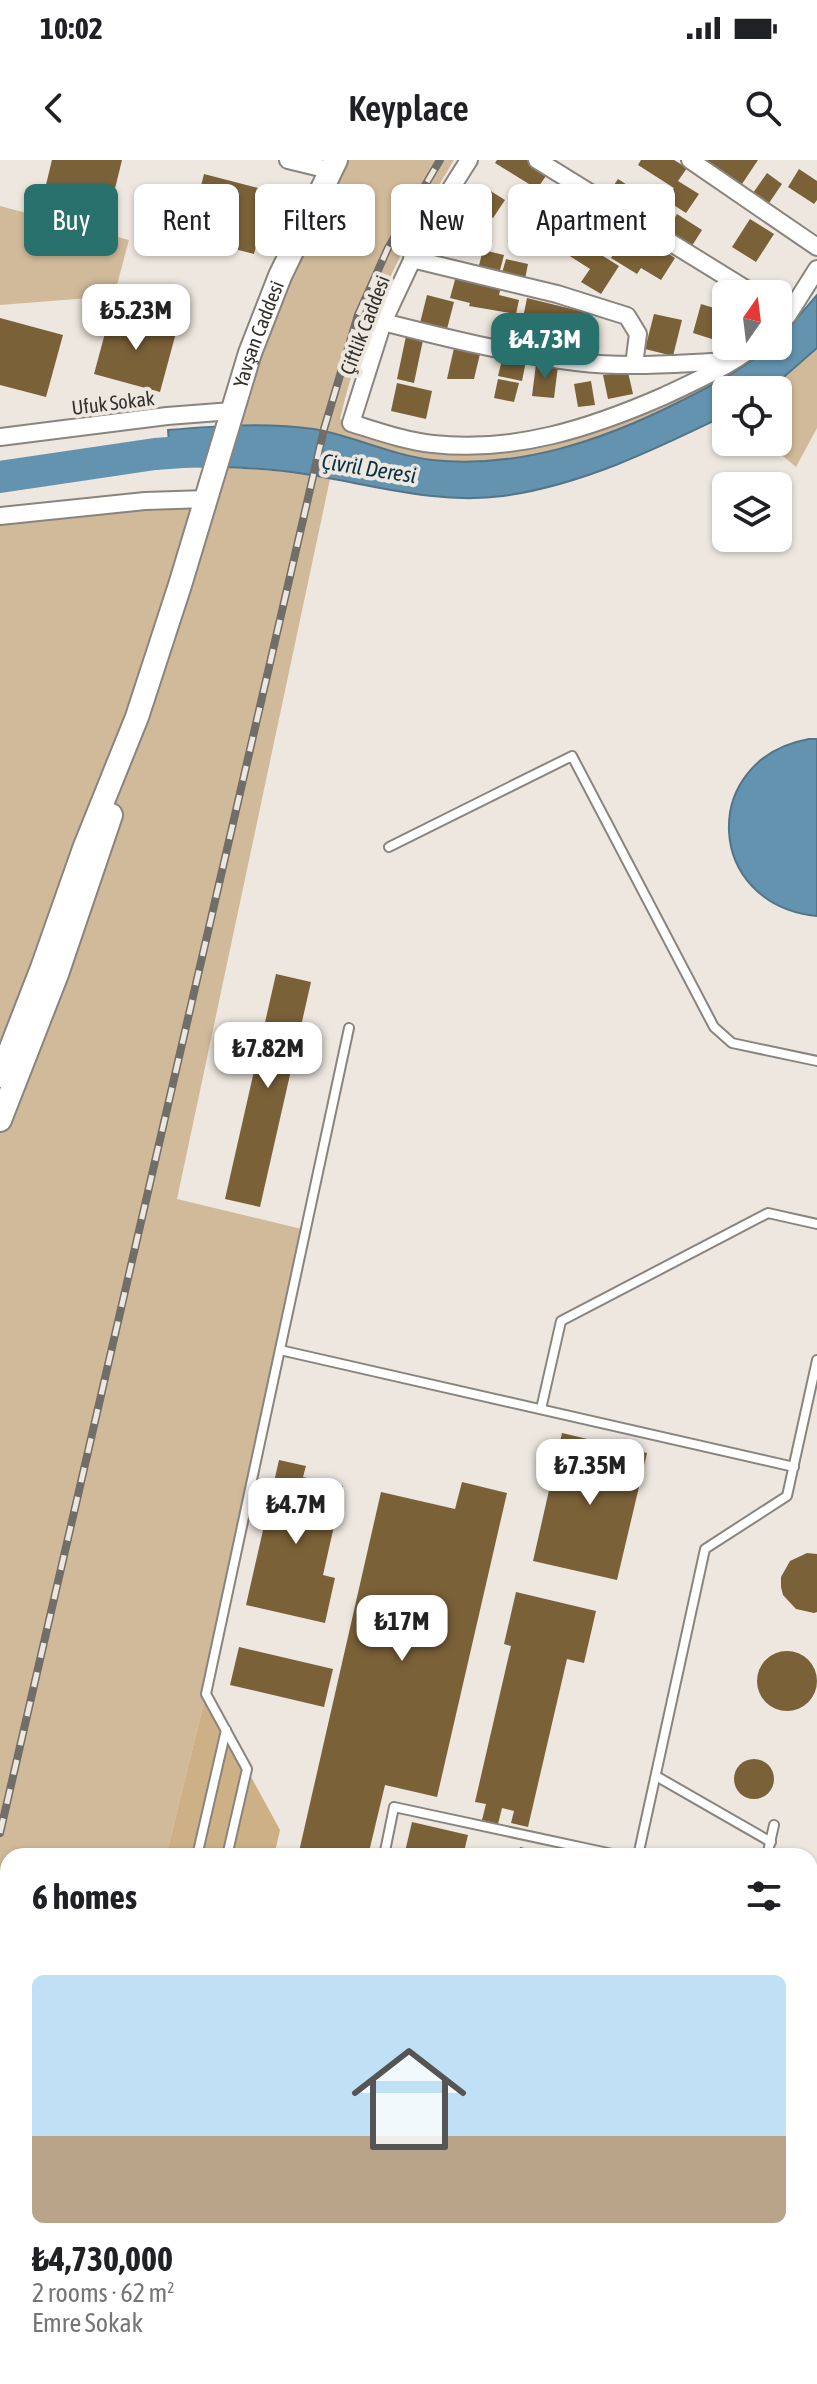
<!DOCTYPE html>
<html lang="en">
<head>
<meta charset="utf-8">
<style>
	:root { --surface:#fff; --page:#f2f2f2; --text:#202124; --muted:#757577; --accent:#28716c }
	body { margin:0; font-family:"Asap Condensed",sans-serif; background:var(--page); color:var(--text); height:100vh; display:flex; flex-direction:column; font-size:30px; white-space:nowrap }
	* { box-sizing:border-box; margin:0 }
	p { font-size:26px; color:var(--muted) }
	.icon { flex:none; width:44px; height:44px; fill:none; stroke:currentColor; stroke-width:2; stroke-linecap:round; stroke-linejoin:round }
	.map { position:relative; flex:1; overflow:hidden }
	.details { position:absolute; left:0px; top:1688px; width:818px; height:536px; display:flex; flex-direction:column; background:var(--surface); border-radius:24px 24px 0 0; box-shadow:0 2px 6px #0004 }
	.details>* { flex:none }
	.banner { position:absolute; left:24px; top:24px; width:770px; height:72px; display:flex; gap:16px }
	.needle { width:52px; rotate:14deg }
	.tools { position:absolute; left:712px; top:120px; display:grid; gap:16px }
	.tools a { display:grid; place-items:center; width:80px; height:80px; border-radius:12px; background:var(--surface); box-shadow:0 2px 6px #0004; font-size:40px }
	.price { position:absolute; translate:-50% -68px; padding:0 18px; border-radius:16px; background:#fff; color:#222; font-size:26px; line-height:52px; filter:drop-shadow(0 2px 4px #0008) }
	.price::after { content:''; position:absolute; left:50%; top:48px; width:24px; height:18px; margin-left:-12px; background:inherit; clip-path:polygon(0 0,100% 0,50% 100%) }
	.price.active { background:var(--accent); color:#fff }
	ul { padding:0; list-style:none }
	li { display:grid; align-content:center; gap:16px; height:424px; padding:0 32px }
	li span { display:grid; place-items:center; height:248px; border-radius:12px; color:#555 }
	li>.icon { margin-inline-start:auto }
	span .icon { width:144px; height:144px; fill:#fffc; stroke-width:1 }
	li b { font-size:34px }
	h2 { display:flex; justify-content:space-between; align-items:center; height:96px; padding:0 32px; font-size:34px }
	.pill { padding:0 28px; border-radius:12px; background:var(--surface); box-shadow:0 2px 6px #0004; font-size:28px; line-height:72px }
	.pill.active { background:var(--accent); color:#fff }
	.status { display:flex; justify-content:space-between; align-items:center; height:56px; padding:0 40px; background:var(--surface); direction:ltr }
	.status svg { height:22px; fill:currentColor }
	header { display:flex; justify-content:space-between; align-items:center; height:104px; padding:0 32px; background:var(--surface); font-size:36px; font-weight:600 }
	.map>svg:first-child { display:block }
	.green { fill:#d1ba9a }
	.forest { fill:#cdb085 }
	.water { fill:#6393af; stroke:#547588; stroke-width:2 }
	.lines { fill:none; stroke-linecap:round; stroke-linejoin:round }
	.river { stroke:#6393af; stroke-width:32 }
	.building { fill:#7b6138 }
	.lane-casing { stroke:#89847d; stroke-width:12 }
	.street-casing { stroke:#89847d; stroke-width:20 }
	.secondary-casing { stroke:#89847d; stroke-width:26 }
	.lane { stroke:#fff; stroke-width:8 }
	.street { stroke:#fff; stroke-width:16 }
	.secondary { stroke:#fff; stroke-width:22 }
	.rail-casing { stroke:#716e69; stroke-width:8 }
	.rail { stroke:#ede7df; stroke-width:5; stroke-dasharray:15; stroke-linecap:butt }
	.labels { text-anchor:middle; stroke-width:8; stroke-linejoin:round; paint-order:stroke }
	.street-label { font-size:20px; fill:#32302d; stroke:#ede7df }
	.water-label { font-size:22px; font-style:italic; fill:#063145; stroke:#ede7df }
</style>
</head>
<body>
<div class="status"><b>10:02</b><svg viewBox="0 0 49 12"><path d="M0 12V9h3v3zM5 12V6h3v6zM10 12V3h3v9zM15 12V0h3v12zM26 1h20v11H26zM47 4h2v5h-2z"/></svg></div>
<header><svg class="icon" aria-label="back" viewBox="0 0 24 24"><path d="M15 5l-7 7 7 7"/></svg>Keyplace<svg class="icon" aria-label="search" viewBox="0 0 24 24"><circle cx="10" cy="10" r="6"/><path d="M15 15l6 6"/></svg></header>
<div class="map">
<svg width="817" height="2224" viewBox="0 0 817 2224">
	<rect width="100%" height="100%" fill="#ede7df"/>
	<g class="green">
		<path d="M 336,0 L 454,0 C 405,80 361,167 340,259 L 432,284 L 587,266 L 755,186 L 770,186 C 742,210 711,226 677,243 C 601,281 518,309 431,300 C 390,295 353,275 313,269 C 285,265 256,266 228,265 Z"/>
		<path d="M 0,46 L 129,80 L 114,136 L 0,145 Z"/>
		<path d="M 817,188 L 817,268 L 796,307 L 766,282 L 778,282 L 778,230 L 769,230 Z"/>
		<path d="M 216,307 L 303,313 L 330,319 L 177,1039 L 306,1070 L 206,1534 L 166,1696 L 8,1696 L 8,2216 L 31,2216 L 29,2224 L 0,2224 L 0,356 L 206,339 Z"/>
	</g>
	<g class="forest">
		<path d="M 206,1534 L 280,1670 L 274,1696 L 166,1696 Z"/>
		<path d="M 31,2216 L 152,2216 L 150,2224 L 29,2224 Z"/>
	</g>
	<g class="water">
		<path d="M 817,135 L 817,188 L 770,229 L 726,230 L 726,255 C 656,289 582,325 503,336 C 436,345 370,324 305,314 C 261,307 215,307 171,306 L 168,270 C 216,266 266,262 314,269 C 354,276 391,295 432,300 C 518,309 601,281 677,243 C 711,226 742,210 770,186 L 778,186 L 778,180 Z"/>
		<path d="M 809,579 L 817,579 L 817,756 C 704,745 698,599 809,579 Z"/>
	</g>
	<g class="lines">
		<path class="river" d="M 0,317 L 155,294 L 211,290"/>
	</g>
	<g class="building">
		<path d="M 52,0 L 122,0 L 108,57 L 42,41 Z"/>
		<path d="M 497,0 L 528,0 L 548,13 L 537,29 L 495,3 Z"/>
		<path d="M 641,0 L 674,0 L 687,8 L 678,21 L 699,34 L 686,53 L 666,40 L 674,28 L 638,5 Z"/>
		<path d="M 706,0 L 758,0 L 742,24 Z"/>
		<path d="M 799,9 L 817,21 L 817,40 L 814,44 L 788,27 Z"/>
		<path d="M 767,13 L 782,24 L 769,43 L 753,33 Z"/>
		<path d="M 204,14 L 270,31 L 254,94 L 188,77 Z"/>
		<path d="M 618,19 L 649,39 L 637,57 L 606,37 Z"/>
		<path d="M 481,25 L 505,40 L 493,58 L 469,43 Z"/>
		<path d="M 570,33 L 619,65 L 606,84 L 578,66 L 573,74 L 553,60 Z"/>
		<path d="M 464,50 L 492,63 L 480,88 L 452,75 Z"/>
		<path d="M 677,54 L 702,70 L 690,89 L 665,73 Z"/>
		<path d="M 750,59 L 774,74 L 756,102 L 732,87 Z"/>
		<path d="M 541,62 L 549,68 L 552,64 L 568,74 L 556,93 L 531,77 Z"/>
		<path d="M 629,68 L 675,98 L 661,120 L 641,108 L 637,114 L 611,98 Z"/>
		<path d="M 571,76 L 619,106 L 601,134 L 581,122 L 590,109 L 562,91 Z"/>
		<path d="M 483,90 L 504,95 L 499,114 L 478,109 Z"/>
		<path d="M 506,99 L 528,104 L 525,119 L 502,113 Z"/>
		<path d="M 456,116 L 501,127 L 499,135 L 519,140 L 516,154 L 469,146 L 470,143 L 450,138 Z"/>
		<path d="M 427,135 L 454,142 L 447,169 L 420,163 Z"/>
		<path d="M 527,138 L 584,152 L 580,167 L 573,165 L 570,177 L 553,173 L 551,182 L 534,178 L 535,172 L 528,170 L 532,155 L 524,153 Z"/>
		<path d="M 701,144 L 724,151 L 715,180 L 693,173 Z"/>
		<path d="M 111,151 L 177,169 L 160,232 L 94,214 Z"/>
		<path d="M 654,154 L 682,160 L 673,196 L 645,189 Z"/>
		<path d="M 0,158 L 63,175 L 46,237 L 0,225 Z"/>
		<path d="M 406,176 L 423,180 L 414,223 L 397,219 Z"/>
		<path d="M 454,188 L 480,194 L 474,219 L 447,219 Z"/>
		<path d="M 503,196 L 526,201 L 522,221 L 498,216 Z"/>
		<path d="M 536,204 L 558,206 L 554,238 L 532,236 Z"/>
		<path d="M 628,212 L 633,234 L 608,239 L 603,215 Z"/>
		<path d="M 498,219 L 519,223 L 514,242 L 494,238 Z"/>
		<path d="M 591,221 L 595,245 L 578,247 L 574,224 Z"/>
		<path d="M 397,223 L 432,231 L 426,259 L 391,251 Z"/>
		<path d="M 276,814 L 311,822 L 260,1047 L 225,1039 Z"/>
		<path d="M 562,1273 L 647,1293 L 617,1420 L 533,1401 Z"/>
		<path d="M 279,1300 L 306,1306 L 303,1317 L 343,1326 L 323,1415 L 335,1418 L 325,1463 L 246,1445 Z"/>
		<path d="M 462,1322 L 507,1333 L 437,1637 L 385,1625 L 368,1696 L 298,1696 L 381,1332 L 455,1349 Z"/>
		<path d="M 807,1393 L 817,1394 L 817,1452 L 814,1453 L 796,1449 L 783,1435 L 781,1427 L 781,1417 L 790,1401 Z"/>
		<path d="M 516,1432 L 596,1451 L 584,1503 L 567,1499 L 528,1667 L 511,1663 L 514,1651 L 502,1648 L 498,1664 L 482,1660 L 486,1644 L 475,1642 L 511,1486 L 504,1484 Z"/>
		<path d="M 239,1487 L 333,1509 L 324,1547 L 230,1525 Z"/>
		<circle cx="787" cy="1521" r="30"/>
		<circle cx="754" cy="1619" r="20"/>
		<path d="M 412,1662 L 468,1675 L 463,1696 L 404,1696 Z"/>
		<path d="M 520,1687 L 556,1695 L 555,1696 L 518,1696 Z"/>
		<path d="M 7,1808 L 8,1906 L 3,1926 L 0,1925 L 0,1838 Z"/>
		<path d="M 810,1851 L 817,1863 L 817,1884 L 810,1895 Z"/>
		<path d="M 0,2176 L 8,2178 L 6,2224 L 0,2224 Z"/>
		<path d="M 179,2216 L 432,2216 L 453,2221 L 452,2224 L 177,2224 Z"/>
	</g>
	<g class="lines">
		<g class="lane-casing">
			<g id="lane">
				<path d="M 389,687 L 572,596 L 714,867 L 732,883 L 817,901"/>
				<path d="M 280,1190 L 794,1307"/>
				<path d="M 541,1249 L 561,1161 L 768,1053 L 817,1064"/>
				<path d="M 656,1616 L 771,1682"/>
				<path d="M 197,1696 L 226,1570"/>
				<path d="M 227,1696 L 247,1609 L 206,1534 L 349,868"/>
				<path d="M 384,1696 L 394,1647 L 622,1696"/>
				<path d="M 638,1696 L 705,1389 L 787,1336 L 817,1200"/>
				<path d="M 767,1696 L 774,1665"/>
				<path d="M 810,2060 L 817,2044"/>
				<path d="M 72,2224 L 73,2216"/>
				<path d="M 102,2224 L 104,2216"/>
				<path d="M 150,2224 L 152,2216"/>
				<path d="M 483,2224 L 485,2216"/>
				<path d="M 724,2224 L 726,2216"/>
			</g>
		</g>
		<g class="street-casing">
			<g id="street">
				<path d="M 288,0 L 329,10"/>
				<path d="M 469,0 L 431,60 L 383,162 L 351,263 C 377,271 405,281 433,284 C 514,293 591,268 664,236 C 696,221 727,207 755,186"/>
				<path d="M 537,0 L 754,134"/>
				<path d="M 690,0 L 817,87"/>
				<path d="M 412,99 L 557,134 L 627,156 L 638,174 L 634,205"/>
				<path d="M 383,162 C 446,178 511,194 576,202 C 627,208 678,204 729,201"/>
				<path d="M 778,165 L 788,155 L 817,109"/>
				<path d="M 0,277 L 167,256 L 232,251"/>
				<path d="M 0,356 L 145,341 L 207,339"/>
			</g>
		</g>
		<g class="secondary-casing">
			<g id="secondary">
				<path id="s1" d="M 0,916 L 42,808 L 85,686 L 137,557 L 180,425 L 250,193 L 280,116 L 336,0"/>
				<path d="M 0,960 L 57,814 L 111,655"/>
			</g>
		</g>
		<use href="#lane" class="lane"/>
		<use href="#street" class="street"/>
		<use href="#secondary" class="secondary"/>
		<g class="rail-casing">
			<path id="rail" d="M 0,1673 L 324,269 L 358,155 L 388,88 L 440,0"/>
		</g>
		<use href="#rail" class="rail"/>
	</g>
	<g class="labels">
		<g class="street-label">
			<text transform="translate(365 165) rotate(-69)" y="7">Çiftlik Caddesi</text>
			<text dy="7" stroke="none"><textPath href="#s1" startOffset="786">Yavşan Caddesi</textPath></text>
			<text transform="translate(113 243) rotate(-7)" y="7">Ufuk Sokak</text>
		</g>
		<g class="water-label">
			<text transform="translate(369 308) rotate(9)" y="8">Çivril Deresi</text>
		</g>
	</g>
</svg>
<div class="tools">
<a><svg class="needle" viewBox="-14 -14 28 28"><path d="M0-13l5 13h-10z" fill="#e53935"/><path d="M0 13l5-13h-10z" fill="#757577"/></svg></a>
<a><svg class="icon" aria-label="locate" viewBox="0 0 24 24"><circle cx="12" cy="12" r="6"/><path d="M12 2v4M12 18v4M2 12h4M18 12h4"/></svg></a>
<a><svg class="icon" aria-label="layers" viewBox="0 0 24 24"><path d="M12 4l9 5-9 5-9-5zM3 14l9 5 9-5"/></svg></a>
</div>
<b class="price" style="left:136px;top:192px">₺5.23M</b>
<b class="price active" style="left:545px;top:221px">₺4.73M</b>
<b class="price" style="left:268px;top:930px">₺7.82M</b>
<b class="price" style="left:590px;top:1347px">₺7.35M</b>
<b class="price" style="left:296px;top:1386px">₺4.7M</b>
<b class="price" style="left:402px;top:1503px">₺17M</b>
<div class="banner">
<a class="pill active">Buy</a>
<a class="pill">Rent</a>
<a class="pill">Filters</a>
<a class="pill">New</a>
<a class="pill">Apartment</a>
</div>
<section class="details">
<h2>6 homes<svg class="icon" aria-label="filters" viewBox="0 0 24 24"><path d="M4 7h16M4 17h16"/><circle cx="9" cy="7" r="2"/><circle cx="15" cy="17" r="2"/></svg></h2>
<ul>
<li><span style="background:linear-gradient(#bfe0f5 65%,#b9a48a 0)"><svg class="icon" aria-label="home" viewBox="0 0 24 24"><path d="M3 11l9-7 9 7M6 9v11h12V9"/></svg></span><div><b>₺4,730,000</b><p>2 rooms · 62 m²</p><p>Emre Sokak</p></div></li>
</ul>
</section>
</div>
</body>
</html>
